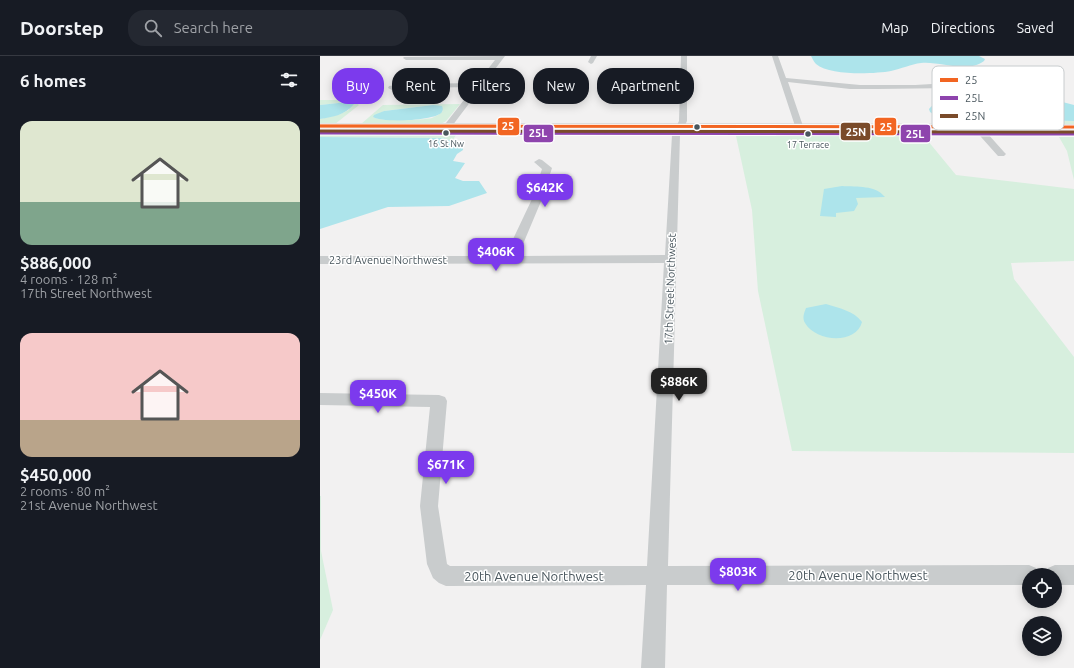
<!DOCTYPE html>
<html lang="en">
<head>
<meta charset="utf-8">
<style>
	:root { --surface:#171b24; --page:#242831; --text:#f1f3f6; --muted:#9ea1a6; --line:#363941; --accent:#7c3aed }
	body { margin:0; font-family:Ubuntu,sans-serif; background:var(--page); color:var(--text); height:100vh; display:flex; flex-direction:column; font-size:15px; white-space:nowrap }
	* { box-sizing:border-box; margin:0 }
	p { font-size:13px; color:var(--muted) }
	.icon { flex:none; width:22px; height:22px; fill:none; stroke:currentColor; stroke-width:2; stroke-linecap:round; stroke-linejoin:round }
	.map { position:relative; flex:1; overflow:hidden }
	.drawer { display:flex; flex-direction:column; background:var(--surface); width:320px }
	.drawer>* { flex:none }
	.guide { position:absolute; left:12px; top:12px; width:380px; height:36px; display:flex; gap:8px }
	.controls { position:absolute; left:702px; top:512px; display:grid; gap:8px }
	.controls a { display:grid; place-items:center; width:40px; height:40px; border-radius:50%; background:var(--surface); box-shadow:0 2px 10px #0003; font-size:20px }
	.price { position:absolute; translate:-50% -34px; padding:0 9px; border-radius:8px; background:var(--accent); color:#fff; font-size:13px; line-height:26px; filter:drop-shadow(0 1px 2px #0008) }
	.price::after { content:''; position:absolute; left:50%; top:24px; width:12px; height:9px; margin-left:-6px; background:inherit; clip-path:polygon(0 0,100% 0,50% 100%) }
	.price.current { background:#222; color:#fff }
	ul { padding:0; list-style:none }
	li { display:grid; align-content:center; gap:8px; height:212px; padding:0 20px }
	li span { display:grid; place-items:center; height:124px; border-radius:12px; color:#555 }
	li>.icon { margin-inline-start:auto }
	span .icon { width:72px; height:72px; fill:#fffc; stroke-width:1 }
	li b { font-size:17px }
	h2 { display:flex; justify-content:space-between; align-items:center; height:48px; padding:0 20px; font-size:17px }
	.chip { padding:0 14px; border-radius:16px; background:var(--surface); box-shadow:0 2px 10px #0003; font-size:14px; line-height:36px }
	.chip.current { background:var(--accent); color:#fff }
	header { display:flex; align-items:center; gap:24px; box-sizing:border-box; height:56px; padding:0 20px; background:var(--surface); border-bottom:1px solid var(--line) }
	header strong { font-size:19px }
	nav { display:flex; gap:22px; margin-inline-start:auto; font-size:14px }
	.search { width:280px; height:36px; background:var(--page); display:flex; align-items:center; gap:10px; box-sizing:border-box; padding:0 14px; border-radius:16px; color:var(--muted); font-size:15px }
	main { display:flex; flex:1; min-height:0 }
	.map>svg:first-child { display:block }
	.green { fill:#d7efde; fill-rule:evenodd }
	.water { fill:#ade4eb }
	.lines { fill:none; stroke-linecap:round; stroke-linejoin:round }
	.minor { fill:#c9cccd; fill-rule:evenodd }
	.major { fill:#c7cacc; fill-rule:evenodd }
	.bus-1-far1-casing { stroke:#fff; stroke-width:4 }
	.bus-1-casing { stroke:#fff; stroke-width:5 }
	.bus-2-casing { stroke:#fff; stroke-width:5 }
	.bus-3-casing { stroke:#fff; stroke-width:5 }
	.bus-1-far1 { stroke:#f26522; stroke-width:2.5 }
	.bus-1 { stroke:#f26522; stroke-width:3 }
	.bus-2 { stroke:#8e44ad; stroke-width:3 }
	.bus-3 { stroke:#7a4b2a; stroke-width:3 }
	.bus-dot { fill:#49565d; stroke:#fff; stroke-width:1.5 }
	.labels { text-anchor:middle; stroke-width:3; stroke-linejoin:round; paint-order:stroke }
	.far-bus-label { font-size:9px; fill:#49565d; stroke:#fff }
	.street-label { font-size:11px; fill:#49565d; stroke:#fff }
	.near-street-label { font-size:13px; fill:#49565d; stroke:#fff }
	.key { fill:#fff; stroke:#c8ccce; stroke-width:1 }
	.key-label { font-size:11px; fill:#49565d }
	.line-badge { stroke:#fff; stroke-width:1.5 }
	.badge-label { font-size:11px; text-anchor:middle; font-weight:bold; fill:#fff }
</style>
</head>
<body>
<header>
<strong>Doorstep</strong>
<div class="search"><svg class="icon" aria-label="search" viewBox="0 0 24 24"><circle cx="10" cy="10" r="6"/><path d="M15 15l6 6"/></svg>Search here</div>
<nav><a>Map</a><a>Directions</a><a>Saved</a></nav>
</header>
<main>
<section class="drawer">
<h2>6 homes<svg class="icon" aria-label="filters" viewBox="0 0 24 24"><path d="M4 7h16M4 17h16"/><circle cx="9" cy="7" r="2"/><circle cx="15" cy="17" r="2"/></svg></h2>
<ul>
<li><span style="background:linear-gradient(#dfe7d0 65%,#7fa58c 0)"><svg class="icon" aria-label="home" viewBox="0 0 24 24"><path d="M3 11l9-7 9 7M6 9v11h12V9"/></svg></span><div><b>$886,000</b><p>4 rooms · 128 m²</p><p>17th Street Northwest</p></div></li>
<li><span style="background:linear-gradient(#f6c9c9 70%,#b9a48a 0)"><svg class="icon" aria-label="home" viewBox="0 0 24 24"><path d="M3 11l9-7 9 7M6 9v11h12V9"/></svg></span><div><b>$450,000</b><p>2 rooms · 80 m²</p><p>21st Avenue Northwest</p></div></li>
</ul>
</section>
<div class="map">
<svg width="754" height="612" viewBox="0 0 754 612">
	<rect width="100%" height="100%" fill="#f2f1f1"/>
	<g class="green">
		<path d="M 0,44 L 32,44 L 39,49 L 15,68 L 0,68 L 0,63 L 20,58 L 29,54 L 27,46 L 0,49 Z"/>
		<path d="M 140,48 L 126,65 L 121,68 L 41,68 L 63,49 ZM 113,49 L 123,55 C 120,58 116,60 112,62 C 103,64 60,66 53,61 L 64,55 Z"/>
		<path d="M 620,60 L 674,64 L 754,65 L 754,69 L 626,68 Z"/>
		<path d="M 0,79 L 136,79 L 132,85 L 123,82 L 0,81 Z"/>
		<path d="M 603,79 L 636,119 L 754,133 L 754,205 L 691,207 L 694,223 L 754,301 L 754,397 L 472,395 L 438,235 L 432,154 L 416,80 Z"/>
		<path d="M 739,81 L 754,81 L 754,124 L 747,95 Z"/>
		<path d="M 0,440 L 1,440 L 1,495 L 13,554 L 0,584 Z"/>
	</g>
	<g class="water">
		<path d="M 491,0 L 659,0 L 665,3 L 664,5 C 647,18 621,5 601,7 C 591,8 581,13 571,15 C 554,18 510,20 496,8 C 494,6 492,2 491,0 Z"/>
		<path d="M 692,36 L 712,38 L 754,49 L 754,65 L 645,63 L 613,58 L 610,56 L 609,53 C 621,37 673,35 692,36 Z"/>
		<path d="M 27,46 L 34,48 C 25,59 13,61 0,63 L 0,49 Z"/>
		<path d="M 113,49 L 122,50 C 123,52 123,54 122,56 C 116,65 61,67 53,61 L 54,59 L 64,55 Z"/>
		<path d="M 0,81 L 123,82 L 143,89 L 143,94 L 137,98 L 133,105 L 145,107 L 135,122 L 143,125 L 159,125 L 167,137 L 129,150 L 68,151 L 0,173 Z"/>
		<path d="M 522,130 C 538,131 555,129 565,141 L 536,142 L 538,148 L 534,155 L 516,157 L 516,161 L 500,160 L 504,133 Z"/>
		<path d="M 506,248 C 519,252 534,255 542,266 C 536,289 496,286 485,267 C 482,262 484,257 486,252 Z"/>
	</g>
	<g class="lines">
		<g class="minor">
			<path d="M 185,0 L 126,78 L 123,79 L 119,76 L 154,31 L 84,32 L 72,34 L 68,32 L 69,30 L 84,28 L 157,27 L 175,4 L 86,4 L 83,2 L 84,1 Z"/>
			<path d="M 271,0 L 277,0 L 273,7 L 271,8 L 268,6 Z"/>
			<path d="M 361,0 L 367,0 L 367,65 L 360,79 L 348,510 L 709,509 L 716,512 L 719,519 L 709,519 L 709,529 L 347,529 L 345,612 L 321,612 L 326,529 L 126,530 L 119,527 L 113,522 L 107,508 L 100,450 L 110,351 L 0,349 L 0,337 L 119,339 L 125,341 L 127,345 L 118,450 L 127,508 L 130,510 L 327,510 L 344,207 L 0,208 L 0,200 L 185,200 L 212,143 L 222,113 L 214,106 L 219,103 L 222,104 L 232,112 L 222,143 L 198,200 L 345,199 L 352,79 L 359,65 Z"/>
			<path d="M 452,0 L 458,0 L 466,22 L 540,29 L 595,29 L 714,22 L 726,20 L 740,15 L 744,17 L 731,24 L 714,27 L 632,32 L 558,33 L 530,33 L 468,26 L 485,76 L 481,79 L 477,76 Z"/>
			<path d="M 656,67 L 659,68 L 684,96 L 686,98 L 684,100 L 678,100 L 653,72 L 652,70 Z"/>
			<path d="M 735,509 L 754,509 L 754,529 L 735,529 L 735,519 L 725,519 L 728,512 Z"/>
		</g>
		<path class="major" d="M 0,67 L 754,68 L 754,74 L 0,73 Z"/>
		<g class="bus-1-far1-casing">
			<path id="bus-1-far1" d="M 0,70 L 200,70"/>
		</g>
		<g class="bus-1-casing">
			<path id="bus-1" d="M 0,70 L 754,71"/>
		</g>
		<g class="bus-2-casing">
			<path id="bus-2" d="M 0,77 L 754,78"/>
		</g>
		<g class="bus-3-casing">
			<path id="bus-3" d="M 0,75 L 754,76"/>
		</g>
		<use href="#bus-1-far1" class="bus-1-far1"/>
		<use href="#bus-1" class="bus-1"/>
		<use href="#bus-2" class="bus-2"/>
		<use href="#bus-3" class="bus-3"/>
	</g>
	<g class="bus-dot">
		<circle cx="377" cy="71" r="3.5"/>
		<circle cx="126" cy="77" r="3.5"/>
		<circle cx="488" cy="78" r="3.5"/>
	</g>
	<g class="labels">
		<g class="far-bus-label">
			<text x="126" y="91">16 St Nw</text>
			<text x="488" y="92">17 Terrace</text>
		</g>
		<g class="street-label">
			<text x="68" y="208">23rd Avenue Northwest</text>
			<text transform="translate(350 233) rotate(-88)" y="4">17th Street Northwest</text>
		</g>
		<g class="near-street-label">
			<text x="538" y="524">20th Avenue Northwest</text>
			<text x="214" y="525">20th Avenue Northwest</text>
		</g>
	</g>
	<rect x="612" y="10" width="132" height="64" rx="6" class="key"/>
	<rect x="620" y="22" width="18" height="4" fill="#f26522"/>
	<rect x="620" y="40" width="18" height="4" fill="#8e44ad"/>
	<rect x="620" y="58" width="18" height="4" fill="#7a4b2a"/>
	<g class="key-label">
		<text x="645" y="28">25</text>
		<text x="645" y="46">25L</text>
		<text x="645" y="64">25N</text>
	</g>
	<g class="line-badge">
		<rect x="177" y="61" width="23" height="19" rx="4" fill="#f26522"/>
		<rect x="554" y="61" width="23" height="19" rx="4" fill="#f26522"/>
		<rect x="520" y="66" width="31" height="19" rx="4" fill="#7a4b2a"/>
		<rect x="203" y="68" width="31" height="19" rx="4" fill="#8e44ad"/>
		<rect x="580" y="68" width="31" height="19" rx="4" fill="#8e44ad"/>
	</g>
	<g class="badge-label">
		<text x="188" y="74">25</text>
		<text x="566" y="75">25</text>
		<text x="536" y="80">25N</text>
		<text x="218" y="81">25L</text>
		<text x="595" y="82">25L</text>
	</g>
</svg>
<div class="controls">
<a><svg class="icon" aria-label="locate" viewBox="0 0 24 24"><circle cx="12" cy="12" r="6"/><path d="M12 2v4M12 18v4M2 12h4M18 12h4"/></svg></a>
<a><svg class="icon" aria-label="layers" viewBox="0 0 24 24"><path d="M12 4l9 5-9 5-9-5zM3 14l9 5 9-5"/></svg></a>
</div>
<b class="price" style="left:225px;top:152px">$642K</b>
<b class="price" style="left:176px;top:216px">$406K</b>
<b class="price current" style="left:359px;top:346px">$886K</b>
<b class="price" style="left:58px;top:358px">$450K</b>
<b class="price" style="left:126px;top:429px">$671K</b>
<b class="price" style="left:418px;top:536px">$803K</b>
<div class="guide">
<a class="chip current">Buy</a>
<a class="chip">Rent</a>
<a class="chip">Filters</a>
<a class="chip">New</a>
<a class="chip">Apartment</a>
</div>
</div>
</main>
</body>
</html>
